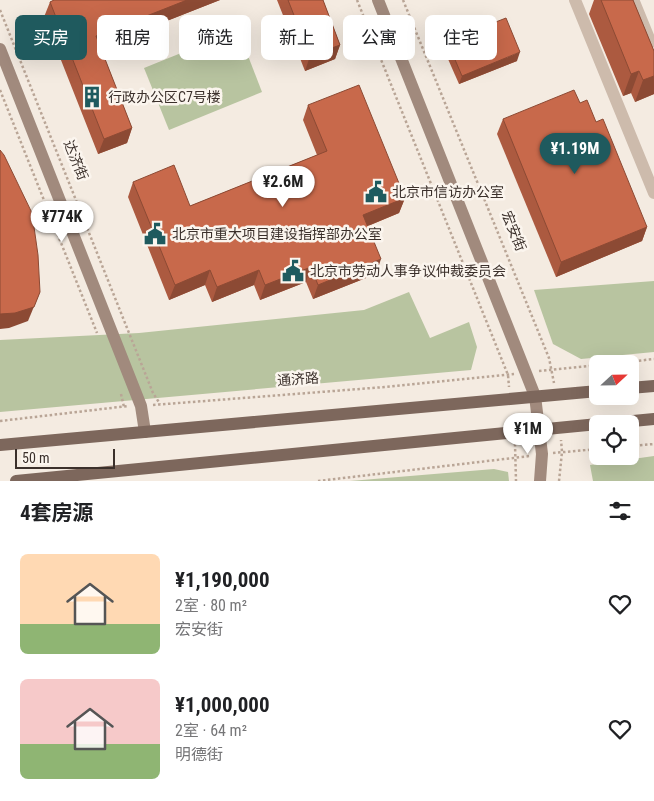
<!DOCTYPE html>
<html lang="zh">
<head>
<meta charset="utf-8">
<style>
	:root { --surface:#fff; --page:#f6f6f6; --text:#202124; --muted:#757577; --accent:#1f5a5e }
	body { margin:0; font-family:"Roboto Condensed","Noto Sans SC",sans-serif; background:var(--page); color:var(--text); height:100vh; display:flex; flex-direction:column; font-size:19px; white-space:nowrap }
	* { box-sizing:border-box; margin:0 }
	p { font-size:16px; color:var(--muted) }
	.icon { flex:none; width:28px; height:28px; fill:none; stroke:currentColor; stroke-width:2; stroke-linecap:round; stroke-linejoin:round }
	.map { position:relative; height:481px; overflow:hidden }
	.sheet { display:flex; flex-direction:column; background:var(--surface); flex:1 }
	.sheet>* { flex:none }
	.hud { position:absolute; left:15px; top:15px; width:625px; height:45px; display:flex; gap:10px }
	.needle { width:32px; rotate:68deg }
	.fabs { position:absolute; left:589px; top:355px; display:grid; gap:10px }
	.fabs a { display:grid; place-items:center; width:50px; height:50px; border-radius:8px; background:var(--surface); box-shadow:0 5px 20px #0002; font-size:25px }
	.scale { position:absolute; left:15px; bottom:12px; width:100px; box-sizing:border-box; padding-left:5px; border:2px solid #3b302b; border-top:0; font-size:14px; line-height:18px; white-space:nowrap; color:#3b302b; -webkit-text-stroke:4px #fbf5ee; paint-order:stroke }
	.price { position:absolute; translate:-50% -42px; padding:0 11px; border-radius:18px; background:#fff; color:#222; font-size:16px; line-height:32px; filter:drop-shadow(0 1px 2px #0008) }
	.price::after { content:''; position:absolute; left:50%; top:30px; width:15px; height:11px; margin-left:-8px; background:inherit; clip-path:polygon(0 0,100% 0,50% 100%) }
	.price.current { background:var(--accent); color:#fff }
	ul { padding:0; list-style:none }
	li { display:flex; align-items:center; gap:15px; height:125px; padding:0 20px }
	li span { display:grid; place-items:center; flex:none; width:140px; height:100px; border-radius:8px; color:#555 }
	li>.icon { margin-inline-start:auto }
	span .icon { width:60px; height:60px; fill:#fffc; stroke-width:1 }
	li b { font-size:21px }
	h2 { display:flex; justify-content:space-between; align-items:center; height:60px; padding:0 20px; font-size:21px }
	.pill { padding:0 18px; border-radius:8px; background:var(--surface); box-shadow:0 5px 20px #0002; font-size:18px; line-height:45px }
	.pill.current { background:var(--accent); color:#fff }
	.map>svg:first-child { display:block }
	.green { fill:#b8c4a0 }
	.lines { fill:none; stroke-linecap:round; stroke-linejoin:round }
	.path { stroke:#b9a596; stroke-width:2.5; stroke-dasharray:2.5 2.5; stroke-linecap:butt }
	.lane { stroke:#cdbbac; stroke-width:7 }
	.street { stroke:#cdbbac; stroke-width:12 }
	.secondary { stroke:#a18a7d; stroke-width:12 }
	.primary { stroke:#7d675c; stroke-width:12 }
	.wall { fill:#ac5a40 }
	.shaded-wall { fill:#8c4a34 }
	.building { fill:#c8694b; stroke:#8c4a34 }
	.labels { text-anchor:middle; stroke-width:5; stroke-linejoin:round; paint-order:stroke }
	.poi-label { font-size:14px; fill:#3b302b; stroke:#fbf5ee; text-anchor:start }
	.street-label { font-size:14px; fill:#3b302b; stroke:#fbf5ee }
</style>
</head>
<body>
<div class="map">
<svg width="654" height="481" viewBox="0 0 654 481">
	<rect width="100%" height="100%" fill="#f4ebe1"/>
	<g class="green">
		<path d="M 238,30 L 262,92 L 169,130 L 144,68 Z"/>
		<path d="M 654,281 L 654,352 L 581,359 L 553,344 L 534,290 Z"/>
		<path d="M 409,292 L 430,338 L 469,322 L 477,347 L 471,370 L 0,412 L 0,340 L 139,333 L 364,310 Z"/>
		<path d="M 654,456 L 654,481 L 593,481 L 590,465 Z"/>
		<path d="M 494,469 L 508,472 L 509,481 L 350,481 Z"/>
	</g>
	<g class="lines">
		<g class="path">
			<path d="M 357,0 L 508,375 L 509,387"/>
			<path d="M 403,0 L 549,358 L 554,383"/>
			<path d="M 0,10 L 153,393 L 160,404"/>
			<path d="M 0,90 L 97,333"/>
			<path d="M 609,364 L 654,359"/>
			<path d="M 539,371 L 598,365"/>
			<path d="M 121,394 L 124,407"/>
			<path d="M 153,405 L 385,387 L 514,374"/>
			<path d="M 0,421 L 128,406"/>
			<path d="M 515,444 L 516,481"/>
			<path d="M 630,446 L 654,444"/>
			<path d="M 553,453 L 598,449"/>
			<path d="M 318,481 L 530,456"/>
			<path d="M 559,481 L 562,452 L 561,440"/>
		</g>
		<path class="lane" d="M 636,0 L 654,44"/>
		<path class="street" d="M 575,0 L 654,193"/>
		<g class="secondary">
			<path d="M 378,0 L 535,396 L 542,454 L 540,481"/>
			<path d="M 0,49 L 141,406 L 145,432"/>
		</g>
		<g class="primary">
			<path d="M 630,388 L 654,386"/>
			<path d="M 602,424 L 654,419"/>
			<path d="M 0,445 L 598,391"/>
			<path d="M 16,481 L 598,424"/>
		</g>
	</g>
	<g class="wall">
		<path d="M 54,0 L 220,0 L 100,47 L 132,128 L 127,143 L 98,154 L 44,17 L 50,2 Z"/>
		<path d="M 277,0 L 323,0 L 340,45 L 335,59 L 305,71 Z"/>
		<path d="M 594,0 L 633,0 L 654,51 L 654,94 L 635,102 L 631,93 L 623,96 L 589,14 Z"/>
		<path d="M 447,41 L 517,61 L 459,84 L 444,50 Z"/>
		<path d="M 580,103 L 647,227 L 642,241 L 556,277 L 497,134 L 503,119 Z"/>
		<path d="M 308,105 L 405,198 L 399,213 L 368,226 L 376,274 L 313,299 L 306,282 L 260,300 L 254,285 L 212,302 L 205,285 L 169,300 L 128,197 L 133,182 L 190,206 L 317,155 L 303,120 Z"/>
	</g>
	<g class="shaded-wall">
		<path d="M 187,0 L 220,0 L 91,51 L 96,36 Z"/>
		<path d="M 340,45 L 335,59 L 305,71 L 310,56 Z"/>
		<path d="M 520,52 L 517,61 L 459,84 L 462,76 Z"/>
		<path d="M 639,71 L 631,93 L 623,96 L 631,74 Z"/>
		<path d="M 654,76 L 654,94 L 635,102 L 643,80 Z"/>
		<path d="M 132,128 L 127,143 L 98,154 L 104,139 Z"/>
		<path d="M 405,198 L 399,213 L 358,230 L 363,215 Z"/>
		<path d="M 647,227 L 642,241 L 556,277 L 561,262 Z"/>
		<path d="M 381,259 L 376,274 L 313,299 L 318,285 Z"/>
		<path d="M 311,267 L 306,282 L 260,300 L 265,285 Z"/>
		<path d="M 210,270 L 205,285 L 169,300 L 175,285 Z"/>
		<path d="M 259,270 L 254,285 L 212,302 L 217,287 Z"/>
		<path d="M 40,292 L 28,321 L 9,328 L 0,329 L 0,314 Z"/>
	</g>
	<g class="building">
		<path d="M 54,0 L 187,0 L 96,36 L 132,128 L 104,139 L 50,2 Z"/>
		<path d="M 288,0 L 323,0 L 340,45 L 310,56 Z"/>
		<path d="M 601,0 L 633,0 L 654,51 L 654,76 L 643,80 L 639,71 L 631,74 Z"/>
		<path d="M 506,18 L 520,52 L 462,76 L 447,41 Z"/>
		<path d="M 359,85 L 405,198 L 363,215 L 381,259 L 318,285 L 311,267 L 265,285 L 259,270 L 217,287 L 210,270 L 175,285 L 133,182 L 174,165 L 190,206 L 327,151 L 308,105 Z"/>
		<path d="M 574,90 L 580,103 L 587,100 L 596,122 L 603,119 L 647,227 L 561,262 L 503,119 Z"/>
		<path d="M 0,150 L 4,155 L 32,213 L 38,255 L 40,292 L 34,307 L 15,313 L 0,314 Z"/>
	</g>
	<defs>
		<g id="building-bare" transform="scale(1.725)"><path d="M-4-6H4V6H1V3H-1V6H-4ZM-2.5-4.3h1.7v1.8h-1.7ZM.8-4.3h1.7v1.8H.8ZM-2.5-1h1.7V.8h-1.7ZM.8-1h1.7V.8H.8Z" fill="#1f5a5e" stroke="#fbf5ee" stroke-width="2.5" paint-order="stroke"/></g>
		<g id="civic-bare" transform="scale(1.725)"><path d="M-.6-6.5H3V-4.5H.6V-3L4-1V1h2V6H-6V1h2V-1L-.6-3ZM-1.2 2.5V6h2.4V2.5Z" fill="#1f5a5e" stroke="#fbf5ee" stroke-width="2.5" paint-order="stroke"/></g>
	</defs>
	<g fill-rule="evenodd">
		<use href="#building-bare" x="92" y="97"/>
		<use href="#civic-bare" x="376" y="192"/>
		<use href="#civic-bare" x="155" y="234"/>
		<use href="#civic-bare" x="293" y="271"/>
	</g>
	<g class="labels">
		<g class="poi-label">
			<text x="108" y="102">行政办公区C7号楼</text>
			<text x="392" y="197">北京市信访办公室</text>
			<text x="172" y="239">北京市重大项目建设指挥部办公室</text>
			<text x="310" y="276">北京市劳动人事争议仲裁委员会</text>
		</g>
		<g class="street-label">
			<text transform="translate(76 160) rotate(68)" y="5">达济街</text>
			<text transform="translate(514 231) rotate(68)" y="5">宏安街</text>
			<text transform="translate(298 379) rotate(-4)" y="5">通济路</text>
		</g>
	</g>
</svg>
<div class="fabs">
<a><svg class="needle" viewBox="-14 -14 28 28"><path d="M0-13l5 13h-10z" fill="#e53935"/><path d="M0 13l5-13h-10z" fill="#757577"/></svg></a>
<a><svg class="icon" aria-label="locate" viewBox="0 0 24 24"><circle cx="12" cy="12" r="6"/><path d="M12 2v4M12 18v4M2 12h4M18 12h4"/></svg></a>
</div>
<div class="scale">50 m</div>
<b class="price current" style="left:575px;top:175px">¥1.19M</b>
<b class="price" style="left:283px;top:208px">¥2.6M</b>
<b class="price" style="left:62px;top:243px">¥774K</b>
<b class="price" style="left:528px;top:455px">¥1M</b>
<div class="hud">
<a class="pill current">买房</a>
<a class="pill">租房</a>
<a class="pill">筛选</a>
<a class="pill">新上</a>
<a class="pill">公寓</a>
<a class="pill">住宅</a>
</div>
</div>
<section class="sheet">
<h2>4套房源<svg class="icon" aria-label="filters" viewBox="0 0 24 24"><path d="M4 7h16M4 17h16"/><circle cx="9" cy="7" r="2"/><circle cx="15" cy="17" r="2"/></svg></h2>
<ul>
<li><span style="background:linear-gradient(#ffd9b3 70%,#8fb573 0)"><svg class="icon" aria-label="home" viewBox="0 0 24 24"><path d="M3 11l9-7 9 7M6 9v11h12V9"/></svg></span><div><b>¥1,190,000</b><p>2室 · 80 m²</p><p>宏安街</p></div><svg class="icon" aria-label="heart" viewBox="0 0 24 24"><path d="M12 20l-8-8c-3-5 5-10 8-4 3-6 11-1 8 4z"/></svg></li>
<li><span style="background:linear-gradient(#f6c9c9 65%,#8fb573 0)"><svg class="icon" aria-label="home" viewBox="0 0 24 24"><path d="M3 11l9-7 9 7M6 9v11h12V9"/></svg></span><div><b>¥1,000,000</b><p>2室 · 64 m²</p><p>明德街</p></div><svg class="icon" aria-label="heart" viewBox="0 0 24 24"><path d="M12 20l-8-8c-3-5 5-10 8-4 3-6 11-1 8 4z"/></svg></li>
</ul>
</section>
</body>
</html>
